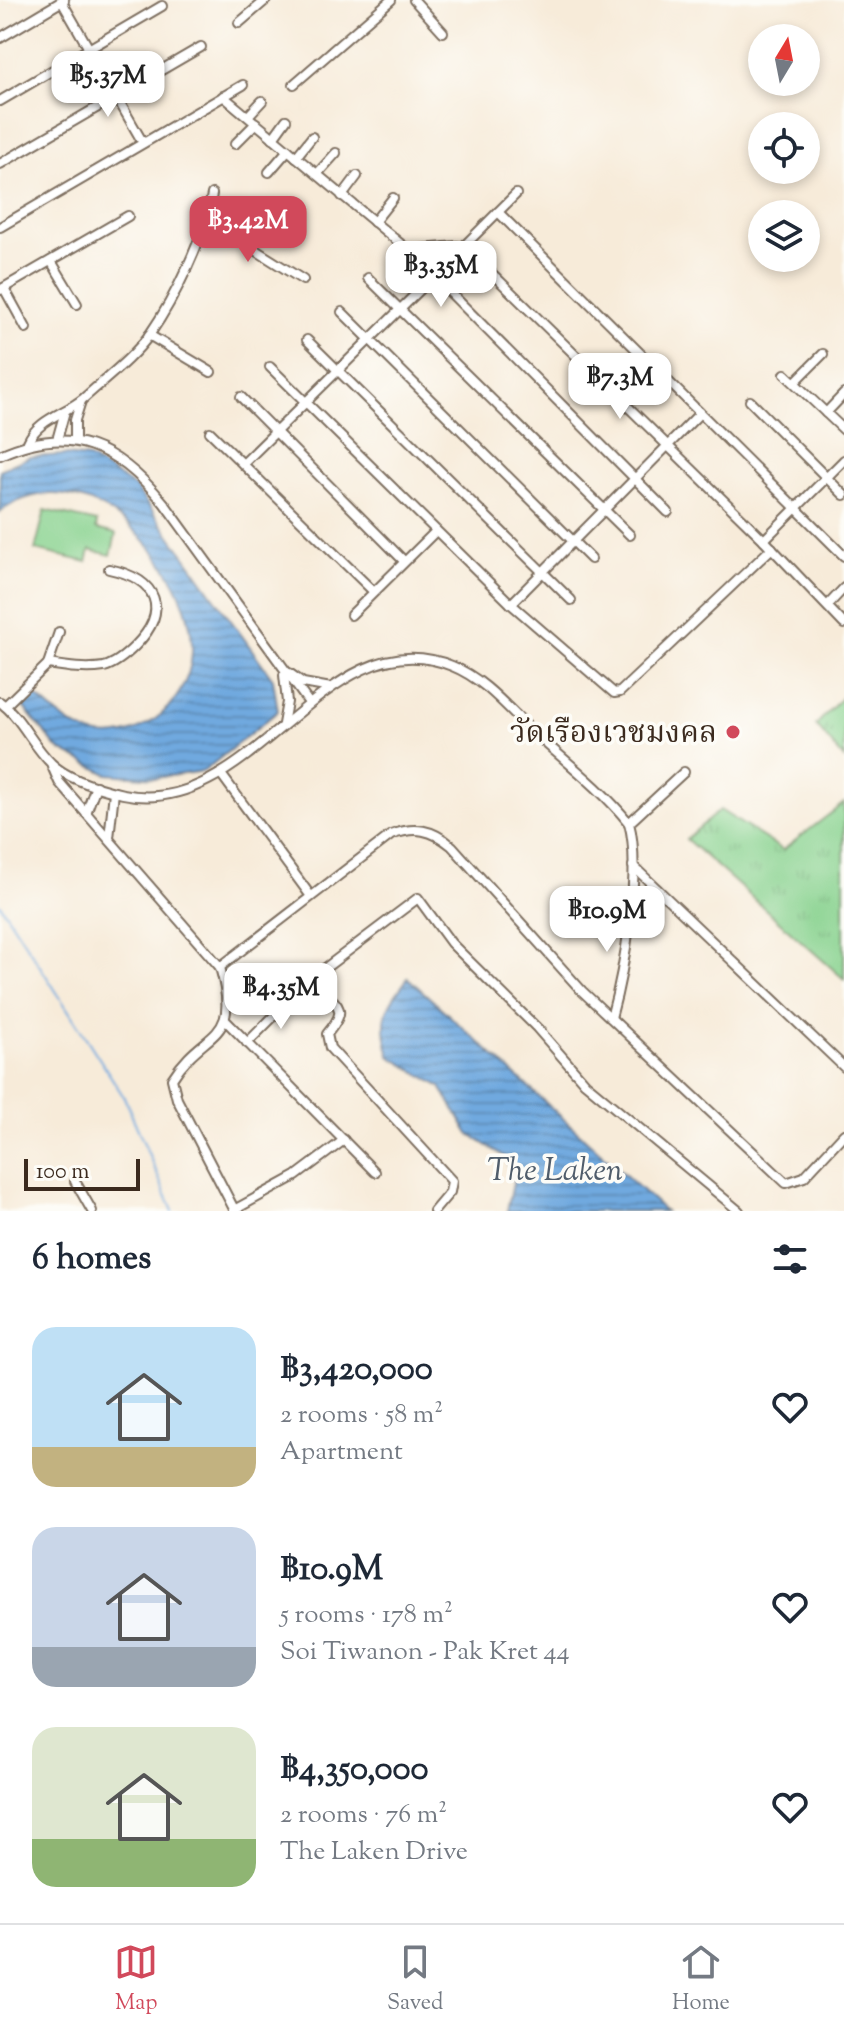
<!DOCTYPE html>
<html lang="en">
<head>
<meta charset="utf-8">
<style>
	:root { --surface:#fff; --page:#f2f2f3; --text:#1f2937; --muted:#747a83; --line:#e0e1e3; --accent:#d1495b }
	body { margin:0; font-family:"Sorts Mill Goudy","Noto Serif Thai",serif; background:var(--page); color:var(--text); height:100vh; display:flex; flex-direction:column; font-size:30px; white-space:nowrap }
	* { box-sizing:border-box; margin:0 }
	p { font-size:26px; color:var(--muted) }
	.icon { flex:none; width:44px; height:44px; fill:none; stroke:currentColor; stroke-width:2; stroke-linecap:round; stroke-linejoin:round }
	.map { position:relative; height:1211px; overflow:hidden }
	.sheet { display:flex; flex-direction:column; background:var(--surface); flex:1 }
	.sheet>* { flex:none }
	.needle { width:52px; rotate:10deg }
	.buttons { position:absolute; left:748px; top:24px; display:grid; gap:16px }
	.buttons a { display:grid; place-items:center; width:72px; height:72px; border-radius:50%; background:var(--surface); box-shadow:0 4px 12px #0003; font-size:40px }
	.scale { position:absolute; left:24px; bottom:20px; width:116px; box-sizing:border-box; padding-left:8px; border:4px solid #3b2a1e; border-top:0; font-size:22px; line-height:28px; white-space:nowrap; color:#3b2a1e; -webkit-text-stroke:6px #fdfcf7; paint-order:stroke }
	.price { position:absolute; translate:-50% -68px; padding:0 18px; border-radius:16px; background:#fff; color:#222; font-size:26px; line-height:52px; filter:drop-shadow(0 2px 4px #0008) }
	.price::after { content:''; position:absolute; left:50%; top:48px; width:24px; height:18px; margin-left:-12px; background:inherit; clip-path:polygon(0 0,100% 0,50% 100%) }
	.price.selected { background:var(--accent); color:#fff }
	ul { padding:0; list-style:none }
	li { display:flex; align-items:center; gap:24px; height:200px; padding:0 32px }
	li span { display:grid; place-items:center; flex:none; width:224px; height:160px; border-radius:24px; color:#555 }
	li>.icon { margin-inline-start:auto }
	span .icon { width:96px; height:96px; fill:#fffc; stroke-width:1 }
	li b { font-size:34px }
	h2 { display:flex; justify-content:space-between; align-items:center; height:96px; padding:0 32px; font-size:34px }
	.tab-bar { display:flex; justify-content:space-around; align-items:center; height:112px; border-top:2px solid var(--line); background:var(--surface); font-size:22px; color:var(--muted) }
	.tab-bar a { display:grid; justify-items:center; gap:4px }
	.tab-bar .selected { color:var(--accent) }
	.map>svg:first-child { display:block }
	.grass { fill:url(#grass-tufts); stroke:#617e56; stroke-width:2 }
	.garden { fill:#87d28e; stroke:#617e56; stroke-width:2 }
	.water { fill:url(#water-rules); stroke:#566a7e; stroke-width:2 }
	.lines { fill:none; stroke-linecap:round; stroke-linejoin:round }
	.stream { stroke:#70a9df; stroke-width:2 }
	.street-casing { stroke:#7d6e5f; stroke-width:12 }
	.street { stroke:#fff; stroke-width:8 }
	.poi-dot { fill:#d1495b; stroke:#fdfcf7; stroke-width:3 }
	.labels { text-anchor:middle; stroke-width:7; stroke-linejoin:round; paint-order:stroke }
	.poi-label { font-size:30px; fill:#3b2a1e; stroke:#fdfcf7; text-anchor:end }
	.water-label { font-size:32px; font-style:italic; fill:#505d6b; stroke:#fdfcf7 }
</style>
</head>
<body>
<div class="map">
<svg width="844" height="1211" viewBox="0 0 844 1211">
	<defs>
		<pattern id="grass-tufts" width="24" height="20" patternUnits="userSpaceOnUse" patternTransform="scale(2)"><rect width="24" height="20" fill="#87d28e"/><path d="M3 7l-1-3M5 7V3M7 7l1-3M15 17l-1-3M17 17v-4M19 17l1-3" fill="none" stroke="#75b47a"/></pattern>
		<pattern id="water-rules" width="6" height="5" patternUnits="userSpaceOnUse" patternTransform="scale(2)"><rect width="6" height="5" fill="#70a9df"/><path d="M0 2.5h6" fill="none" stroke="#5d8ab4"/></pattern>
	</defs>
	<rect width="100%" height="100%" fill="#fdfcf7"/>
	<filter id="ink" filterUnits="userSpaceOnUse"><feTurbulence type="fractalNoise" baseFrequency=".0125" numOctaves="2"/><feDisplacementMap in="SourceGraphic" scale="16" xChannelSelector="R" yChannelSelector="G"/><feConvolveMatrix kernelMatrix="1 2 1 2 8 2 1 2 1" color-interpolation-filters="sRGB"/></filter>
	<filter id="wash" filterUnits="userSpaceOnUse"><feTurbulence type="fractalNoise" baseFrequency=".006" numOctaves="4" result="noise"/><feDisplacementMap in="SourceGraphic" scale="32" xChannelSelector="R" yChannelSelector="G"/><feGaussianBlur stdDeviation="1.8" result="paint"/><feColorMatrix in="noise" values="0 0 0 0 0 0 0 0 0 0 0 0 0 0 0 0 0 1.4 0 .05"/><feComposite in="paint" operator="in"/></filter>
	<g filter="url(#wash)">
		<rect width="100%" height="100%" fill="#f7ebd9"/>
		<g class="grass">
			<path d="M 844,695 L 844,759 L 816,725 Z"/>
			<path d="M 844,803 L 844,979 L 686,839 L 720,810 L 783,850 Z"/>
		</g>
		<path class="garden" d="M 45,510 L 97,522 L 96,529 L 116,534 L 111,555 L 90,550 L 87,562 L 35,550 Z"/>
		<g class="water">
			<path d="M 65,455 L 89,458 L 135,487 L 273,679 L 278,711 L 204,771 L 156,778 L 107,774 L 58,749 L 20,703 L 33,693 C 46,704 60,719 76,727 C 128,756 190,707 192,652 C 195,566 86,449 0,512 L 0,470 L 29,457 Z"/>
			<path d="M 408,978 L 665,1211 L 507,1211 L 514,1179 L 505,1157 L 469,1134 L 441,1087 L 390,1056 C 379,1017 385,1009 408,978 Z"/>
		</g>
		<g class="lines">
			<path class="stream" d="M 0,904 L 124,1097 L 173,1211"/>
		</g>
	</g>
	<g filter="url(#ink)">
		<g class="lines">
			<g class="street-casing">
				<g id="street">
					<path d="M 61,0 L 143,143"/>
					<path d="M 414,0 L 443,32"/>
					<path d="M 239,23 L 266,0"/>
					<path d="M 0,38 L 64,0"/>
					<path d="M 294,84 L 391,0"/>
					<path d="M 223,96 L 408,250 L 668,512"/>
					<path d="M 0,101 L 162,6"/>
					<path d="M 248,116 L 262,101"/>
					<path d="M 273,138 L 286,120"/>
					<path d="M 235,144 L 256,123"/>
					<path d="M 296,157 L 312,137"/>
					<path d="M 0,164 L 201,47"/>
					<path d="M 269,172 L 288,150"/>
					<path d="M 317,174 L 336,153"/>
					<path d="M 342,196 L 357,176"/>
					<path d="M 498,212 L 844,556"/>
					<path d="M 374,222 L 393,198"/>
					<path d="M 204,223 L 222,229 L 303,280"/>
					<path d="M 0,227 L 243,85"/>
					<path d="M 463,247 L 516,194"/>
					<path d="M 408,250 L 457,246 L 468,250 L 764,540 L 844,624"/>
					<path d="M 51,261 L 77,304"/>
					<path d="M 368,278 L 630,535"/>
					<path d="M 4,288 L 26,328"/>
					<path d="M 0,290 L 128,216"/>
					<path d="M 342,312 L 591,559"/>
					<path d="M 149,335 L 211,372"/>
					<path d="M 307,340 L 571,600"/>
					<path d="M 270,367 L 511,604 L 614,693 L 620,692 L 772,548"/>
					<path d="M 785,374 L 844,430"/>
					<path d="M 795,382 L 823,354"/>
					<path d="M 241,397 L 404,561"/>
					<path d="M 750,401 L 844,495"/>
					<path d="M 826,413 L 844,394"/>
					<path d="M 210,432 L 373,591"/>
					<path d="M 57,440 L 65,411"/>
					<path d="M 75,441 L 75,420 L 81,401"/>
					<path d="M 28,442 C 38,419 65,414 84,398 C 105,379 134,357 150,334 C 175,298 205,236 212,194"/>
					<path d="M 0,455 C 71,423 117,446 164,503 L 309,703"/>
					<path d="M 243,464 L 432,278"/>
					<path d="M 764,540 L 844,460"/>
					<path d="M 511,604 L 699,414"/>
					<path d="M 828,605 L 844,588"/>
					<path d="M 351,615 L 436,531"/>
					<path d="M 48,664 C 67,667 85,670 104,667 C 116,664 126,655 135,646 C 171,610 157,579 109,569"/>
					<path d="M 289,673 L 303,683 L 331,688"/>
					<path d="M 0,702 C 21,717 32,745 51,763 C 67,779 101,789 123,794 C 253,822 326,614 452,666 C 483,678 508,708 532,731 C 564,760 602,789 629,823 C 642,870 624,971 611,1018"/>
					<path d="M 5,706 L 48,664 L 59,632"/>
					<path d="M 283,724 L 287,702 L 284,675"/>
					<path d="M 52,766 L 59,782 L 220,967"/>
					<path d="M 221,774 L 310,895"/>
					<path d="M 86,813 L 96,786"/>
					<path d="M 629,823 L 684,772"/>
					<path d="M 109,838 L 114,792"/>
					<path d="M 633,866 L 844,1067"/>
					<path d="M 630,895 L 657,889"/>
					<path d="M 226,1021 L 375,1172"/>
					<path d="M 247,1043 L 293,997"/>
					<path d="M 75,1181 L 92,1211"/>
					<path d="M 234,1210 L 296,1176 L 344,1140"/>
					<path d="M 235,1211 L 177,1099 L 172,1079 C 204,1027 242,1045 220,967 L 391,835 C 415,826 432,829 452,846 L 582,991 L 786,1183 L 804,1177 L 844,1134"/>
					<path d="M 434,1211 L 450,1192 L 452,1181 L 330,1048 L 327,1034 C 352,1004 333,1008 320,982 L 324,969 L 418,898 L 451,943 L 537,1028 L 585,1083 L 739,1211"/>
				</g>
			</g>
			<use href="#street" class="street"/>
		</g>
	</g>
	<circle class="poi-dot" cx="733" cy="732" r="8"/>
	<g class="labels">
		<g class="poi-label">
			<text x="717" y="742">วัดเรืองเวชมงคล</text>
		</g>
		<g class="water-label">
			<text x="555" y="1180">The Laken</text>
		</g>
	</g>
</svg>
<div class="buttons">
<a><svg class="needle" viewBox="-14 -14 28 28"><path d="M0-13l5 13h-10z" fill="#e53935"/><path d="M0 13l5-13h-10z" fill="#747a83"/></svg></a>
<a><svg class="icon" aria-label="locate" viewBox="0 0 24 24"><circle cx="12" cy="12" r="6"/><path d="M12 2v4M12 18v4M2 12h4M18 12h4"/></svg></a>
<a><svg class="icon" aria-label="layers" viewBox="0 0 24 24"><path d="M12 4l9 5-9 5-9-5zM3 14l9 5 9-5"/></svg></a>
</div>
<div class="scale">100 m</div>
<b class="price" style="left:108px;top:119px">฿5.37M</b>
<b class="price selected" style="left:248px;top:264px">฿3.42M</b>
<b class="price" style="left:441px;top:309px">฿3.35M</b>
<b class="price" style="left:620px;top:421px">฿7.3M</b>
<b class="price" style="left:607px;top:954px">฿10.9M</b>
<b class="price" style="left:281px;top:1031px">฿4.35M</b>
</div>
<section class="sheet">
<h2>6 homes<svg class="icon" aria-label="filters" viewBox="0 0 24 24"><path d="M4 7h16M4 17h16"/><circle cx="9" cy="7" r="2"/><circle cx="15" cy="17" r="2"/></svg></h2>
<ul>
<li><span style="background:linear-gradient(#bfe0f5 75%,#c2b280 0)"><svg class="icon" aria-label="home" viewBox="0 0 24 24"><path d="M3 11l9-7 9 7M6 9v11h12V9"/></svg></span><div><b>฿3,420,000</b><p>2 rooms · 58 m²</p><p>Apartment</p></div><svg class="icon" aria-label="heart" viewBox="0 0 24 24"><path d="M12 20l-8-8c-3-5 5-10 8-4 3-6 11-1 8 4z"/></svg></li>
<li><span style="background:linear-gradient(#c9d6e8 75%,#9aa5b1 0)"><svg class="icon" aria-label="home" viewBox="0 0 24 24"><path d="M3 11l9-7 9 7M6 9v11h12V9"/></svg></span><div><b>฿10.9M</b><p>5 rooms · 178 m²</p><p>Soi Tiwanon - Pak Kret 44</p></div><svg class="icon" aria-label="heart" viewBox="0 0 24 24"><path d="M12 20l-8-8c-3-5 5-10 8-4 3-6 11-1 8 4z"/></svg></li>
<li><span style="background:linear-gradient(#dfe7d0 70%,#8fb573 0)"><svg class="icon" aria-label="home" viewBox="0 0 24 24"><path d="M3 11l9-7 9 7M6 9v11h12V9"/></svg></span><div><b>฿4,350,000</b><p>2 rooms · 76 m²</p><p>The Laken Drive</p></div><svg class="icon" aria-label="heart" viewBox="0 0 24 24"><path d="M12 20l-8-8c-3-5 5-10 8-4 3-6 11-1 8 4z"/></svg></li>
</ul>
</section>
<nav class="tab-bar">
<a class="selected"><svg class="icon" aria-label="map" viewBox="0 0 24 24"><path d="M3 6l6-2 6 2 6-2v14l-6 2-6-2-6 2zM9 4v14M15 6v14"/></svg>Map</a>
<a><svg class="icon" aria-label="saved" viewBox="0 0 24 24"><path d="M7 4h10v16l-5-4-5 4z"/></svg>Saved</a>
<a><svg class="icon" aria-label="home" viewBox="0 0 24 24"><path d="M3 11l9-7 9 7M6 9v11h12V9"/></svg>Home</a>
</nav>
</body>
</html>
